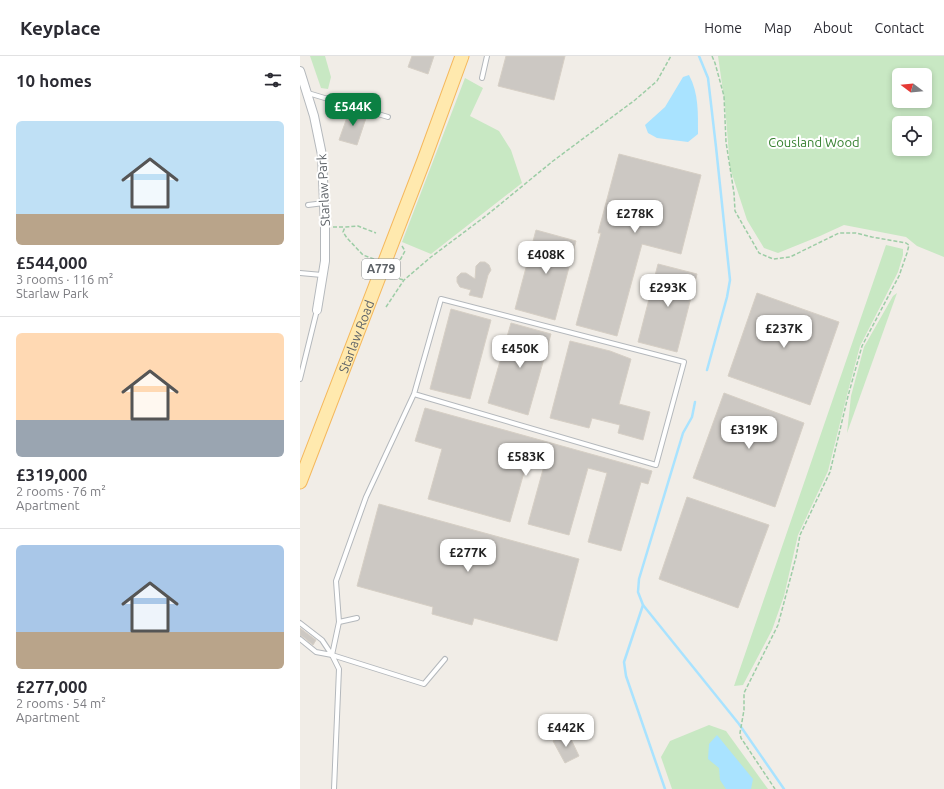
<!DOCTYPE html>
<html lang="en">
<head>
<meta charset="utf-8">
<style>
	:root { --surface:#fff; --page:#f7f7f7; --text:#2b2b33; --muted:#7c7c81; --line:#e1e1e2; --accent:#0b8043 }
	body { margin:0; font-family:Ubuntu,sans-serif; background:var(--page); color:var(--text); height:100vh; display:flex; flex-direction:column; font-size:15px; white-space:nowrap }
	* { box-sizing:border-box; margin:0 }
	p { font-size:13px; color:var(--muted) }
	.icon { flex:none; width:22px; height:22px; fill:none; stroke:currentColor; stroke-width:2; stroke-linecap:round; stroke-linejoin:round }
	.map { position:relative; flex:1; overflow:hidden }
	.panel { display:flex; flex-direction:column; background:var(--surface); width:300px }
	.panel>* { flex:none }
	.needle { width:26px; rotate:286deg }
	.controls { position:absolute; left:592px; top:12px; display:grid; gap:8px }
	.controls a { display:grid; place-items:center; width:40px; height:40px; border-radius:6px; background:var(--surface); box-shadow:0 2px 6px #0003; font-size:20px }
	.price { position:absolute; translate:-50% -34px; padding:0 9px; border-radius:8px; background:#fff; color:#222; font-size:13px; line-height:26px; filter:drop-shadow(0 1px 2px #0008) }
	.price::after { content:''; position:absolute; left:50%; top:24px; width:12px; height:9px; margin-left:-6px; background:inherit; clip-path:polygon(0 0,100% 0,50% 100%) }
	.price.current { background:var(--accent); color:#fff }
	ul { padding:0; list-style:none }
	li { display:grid; align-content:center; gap:8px; height:212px; padding:0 16px }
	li+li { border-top:1px solid var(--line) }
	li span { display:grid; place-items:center; height:124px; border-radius:6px; color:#555 }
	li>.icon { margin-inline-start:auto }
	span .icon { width:72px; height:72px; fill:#fffc; stroke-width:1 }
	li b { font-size:17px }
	h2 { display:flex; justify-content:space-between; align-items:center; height:48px; padding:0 16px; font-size:17px }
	header { display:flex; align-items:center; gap:24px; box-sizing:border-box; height:56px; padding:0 20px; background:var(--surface); border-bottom:1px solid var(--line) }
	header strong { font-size:19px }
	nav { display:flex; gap:22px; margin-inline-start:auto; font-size:14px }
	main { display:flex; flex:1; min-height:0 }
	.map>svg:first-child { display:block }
	.green { fill:#c8e8c3; fill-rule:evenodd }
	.water { fill:#a9e3ff }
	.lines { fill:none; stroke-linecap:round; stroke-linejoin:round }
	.stream { stroke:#a9e3ff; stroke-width:2.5 }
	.building { fill:#ccc8c3; stroke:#d6cfc5 }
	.lane-casing { stroke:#b4b8bc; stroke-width:6 }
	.street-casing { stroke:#b4b8bc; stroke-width:10 }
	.primary-casing { stroke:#f5b85c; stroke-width:15 }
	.path { stroke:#9dcda6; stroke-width:1.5; stroke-dasharray:4 2; stroke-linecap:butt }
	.lane { stroke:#fff; stroke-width:4 }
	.street { stroke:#fff; stroke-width:8 }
	.primary { stroke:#ffe9ae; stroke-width:13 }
	.labels { text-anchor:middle; stroke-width:4; stroke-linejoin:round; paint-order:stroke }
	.shield { fill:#fff; stroke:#8e9295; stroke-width:1 }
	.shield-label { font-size:12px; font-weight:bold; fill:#5e6368 }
	.park-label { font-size:13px; fill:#388232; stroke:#fff }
	.street-label { font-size:13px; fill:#5e6368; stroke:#fff }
</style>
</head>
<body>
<header>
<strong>Keyplace</strong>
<nav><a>Home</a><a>Map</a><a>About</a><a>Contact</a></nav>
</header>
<main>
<section class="panel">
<h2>10 homes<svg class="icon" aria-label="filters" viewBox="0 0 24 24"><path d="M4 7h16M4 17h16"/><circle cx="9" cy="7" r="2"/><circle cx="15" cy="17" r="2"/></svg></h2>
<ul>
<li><span style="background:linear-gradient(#bfe0f5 75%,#b9a48a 0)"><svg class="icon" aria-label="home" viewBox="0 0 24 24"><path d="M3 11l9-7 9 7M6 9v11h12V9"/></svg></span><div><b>£544,000</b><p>3 rooms · 116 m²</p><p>Starlaw Park</p></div></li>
<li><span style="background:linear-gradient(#ffd9b3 70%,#9aa5b1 0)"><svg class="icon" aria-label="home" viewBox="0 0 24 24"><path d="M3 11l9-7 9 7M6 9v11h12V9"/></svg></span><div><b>£319,000</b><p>2 rooms · 76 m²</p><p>Apartment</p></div></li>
<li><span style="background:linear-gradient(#a9c7e8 70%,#b9a48a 0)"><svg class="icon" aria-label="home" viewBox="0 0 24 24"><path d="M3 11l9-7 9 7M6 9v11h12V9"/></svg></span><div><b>£277,000</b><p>2 rooms · 54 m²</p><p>Apartment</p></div></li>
</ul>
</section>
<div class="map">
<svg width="644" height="733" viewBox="0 0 644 733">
	<rect width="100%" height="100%" fill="#f1ede7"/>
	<g class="green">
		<path d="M 10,0 L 25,0 L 31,21 L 28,33 L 21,32 Z"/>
		<path d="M 418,0 L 644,0 L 644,201 L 617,190 L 606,181 L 544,169 L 520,180 L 478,197 L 464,192 L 447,164 L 430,112 L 425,49 ZM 599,19 L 625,19 L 625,45 L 599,45 ZM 599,67 L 625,67 L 625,93 L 599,93 Z"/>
		<path d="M 165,22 L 183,32 L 170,60 L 199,75 L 211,94 L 222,127 L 131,198 L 102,186 Z"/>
		<path d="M 586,189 L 603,193 L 603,199 L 598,216 L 560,290 L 547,339 L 528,415 L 498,479 L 484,540 L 472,574 L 443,629 L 434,630 Z"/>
		<path d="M 597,237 L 547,377 L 551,340 L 564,291 L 593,240 Z"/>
		<path d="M 409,669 L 426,675 L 468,733 L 372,733 L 361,701 L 370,685 Z"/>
	</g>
	<g class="water">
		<path d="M 389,19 C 399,37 398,59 398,78 L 388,86 L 357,82 L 348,77 L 345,69 L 365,51 L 383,21 Z"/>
		<path d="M 417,679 L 453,723 L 451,733 L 426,733 L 420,724 L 419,712 L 408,703 L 409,688 Z"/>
	</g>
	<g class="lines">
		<g class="stream">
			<path d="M 399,0 L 408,22 L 416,91 L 430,224 L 427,241 L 407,314"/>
			<path d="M 343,549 L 439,668 L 484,733"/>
			<path d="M 365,733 L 326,620 L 324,606 L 343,549 L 338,536 L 339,523 L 383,377 L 392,361 L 395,346"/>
		</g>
	</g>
	<g class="building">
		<path d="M 112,0 L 134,0 L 128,18 L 108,11 Z"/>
		<path d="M 206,0 L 265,0 L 254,44 L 198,30 Z"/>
		<path d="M 50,53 L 67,59 L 57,89 L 39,84 Z"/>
		<path d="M 319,98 L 401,119 L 381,198 L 342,188 L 317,280 L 276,269 L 301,177 L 298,177 Z"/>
		<path d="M 236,174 L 276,185 L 255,264 L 215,253 Z"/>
		<path d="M 180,206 L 185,206 L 189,209 L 191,214 L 188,219 L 182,242 L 169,239 L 171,234 L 160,231 L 157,226 L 157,221 L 161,217 L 166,217 L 175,223 L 176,210 Z"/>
		<path d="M 358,208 L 397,218 L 377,296 L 338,286 Z"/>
		<path d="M 457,237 L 539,266 L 510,349 L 428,320 Z"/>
		<path d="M 151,253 L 191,264 L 170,343 L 130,333 Z"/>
		<path d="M 211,267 L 251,278 L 228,359 L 188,347 Z"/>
		<path d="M 270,285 L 310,295 L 331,303 L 319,348 L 350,356 L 343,384 L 318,377 L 320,369 L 292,362 L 289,372 L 250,362 Z"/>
		<path d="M 424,337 L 504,367 L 475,451 L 393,422 Z"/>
		<path d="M 125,352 L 352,415 L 348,428 L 341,426 L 321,495 L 288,486 L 307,417 L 288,412 L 269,479 L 228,468 L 247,399 L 230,395 L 210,466 L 128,443 L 142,393 L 115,385 Z"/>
		<path d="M 387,441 L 469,469 L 438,552 L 359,523 Z"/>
		<path d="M 79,448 L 279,503 L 257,585 L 174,562 L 172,569 L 132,558 L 133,551 L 57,530 Z"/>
		<path d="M 0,572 L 16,584 L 13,589 L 2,580 L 0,580 Z"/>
		<path d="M 268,677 L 279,700 L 265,707 L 253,685 Z"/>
	</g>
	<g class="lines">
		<g class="lane-casing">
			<g id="lane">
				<path d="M 182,22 L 187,0"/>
				<path d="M 8,37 L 88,61"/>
				<path d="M 8,149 L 24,147"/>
				<path d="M 0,217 L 22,219"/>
				<path d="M 0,323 L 17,254"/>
				<path d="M 39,566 L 57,562"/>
				<path d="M 0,567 L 22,584 L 32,599 L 16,596 L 0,583"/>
				<path d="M 32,599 L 124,628 L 145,603"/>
				<path d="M 34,733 L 39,613 L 32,599 L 39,566 L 36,525 L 66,441 L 114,338 L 141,243 L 384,306 L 356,409 L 114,338"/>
			</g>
		</g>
		<g class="street-casing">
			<path id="street" d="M 0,15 L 14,60 L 22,99 L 25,171 L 25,205 L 17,254"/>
		</g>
		<g class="primary-casing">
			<g id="primary">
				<path id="s1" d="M 0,426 L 124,104 L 162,0"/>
			</g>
		</g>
		<g class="path">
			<path d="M 412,0 L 415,7 L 424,40 L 426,86 L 434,137 L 435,155 L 459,197 L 473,203 L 490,201 L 539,177 L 556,177 L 572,181 L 606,187 L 609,189 L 607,197 L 599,220 L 562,290 L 548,340 L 530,416 L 500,479 L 496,501 L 478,569 L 444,637 L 444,654 L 440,677 L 441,682 L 475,733"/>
			<path d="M 33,171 L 45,171"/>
			<path d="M 102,190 L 105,195 L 98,208 L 97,220 L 100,223 L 104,224"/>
			<path d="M 74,203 L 63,199 L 47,182 L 43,176 L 45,171 L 58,170 L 76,177"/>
			<path d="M 86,251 L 104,224 L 131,201 L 187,159 L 253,105 L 335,44 L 357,25 L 371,0"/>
		</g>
		<use href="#lane" class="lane"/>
		<use href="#street" class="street"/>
		<use href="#primary" class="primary"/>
	</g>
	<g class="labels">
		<rect class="shield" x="62" y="203" width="38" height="20" rx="3"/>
		<g class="shield-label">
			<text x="81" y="217">A779</text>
		</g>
		<g class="park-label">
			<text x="514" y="91">Cousland Wood</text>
		</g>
		<g class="street-label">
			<text transform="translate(23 134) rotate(-93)" y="5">Starlaw Park</text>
			<text dy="5" stroke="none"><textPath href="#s1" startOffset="156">Starlaw Road</textPath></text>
		</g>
	</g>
</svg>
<div class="controls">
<a><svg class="needle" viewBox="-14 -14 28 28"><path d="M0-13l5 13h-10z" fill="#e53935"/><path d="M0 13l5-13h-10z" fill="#7c7c81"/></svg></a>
<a><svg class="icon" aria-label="locate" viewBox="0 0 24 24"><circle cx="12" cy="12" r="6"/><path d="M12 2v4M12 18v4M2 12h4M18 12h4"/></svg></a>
</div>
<b class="price current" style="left:53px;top:71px">£544K</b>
<b class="price" style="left:335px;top:178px">£278K</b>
<b class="price" style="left:246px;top:219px">£408K</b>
<b class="price" style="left:368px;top:252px">£293K</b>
<b class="price" style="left:484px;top:293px">£237K</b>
<b class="price" style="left:220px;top:313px">£450K</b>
<b class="price" style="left:449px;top:394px">£319K</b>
<b class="price" style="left:226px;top:421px">£583K</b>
<b class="price" style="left:168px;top:517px">£277K</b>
<b class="price" style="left:266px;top:692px">£442K</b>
</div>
</main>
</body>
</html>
